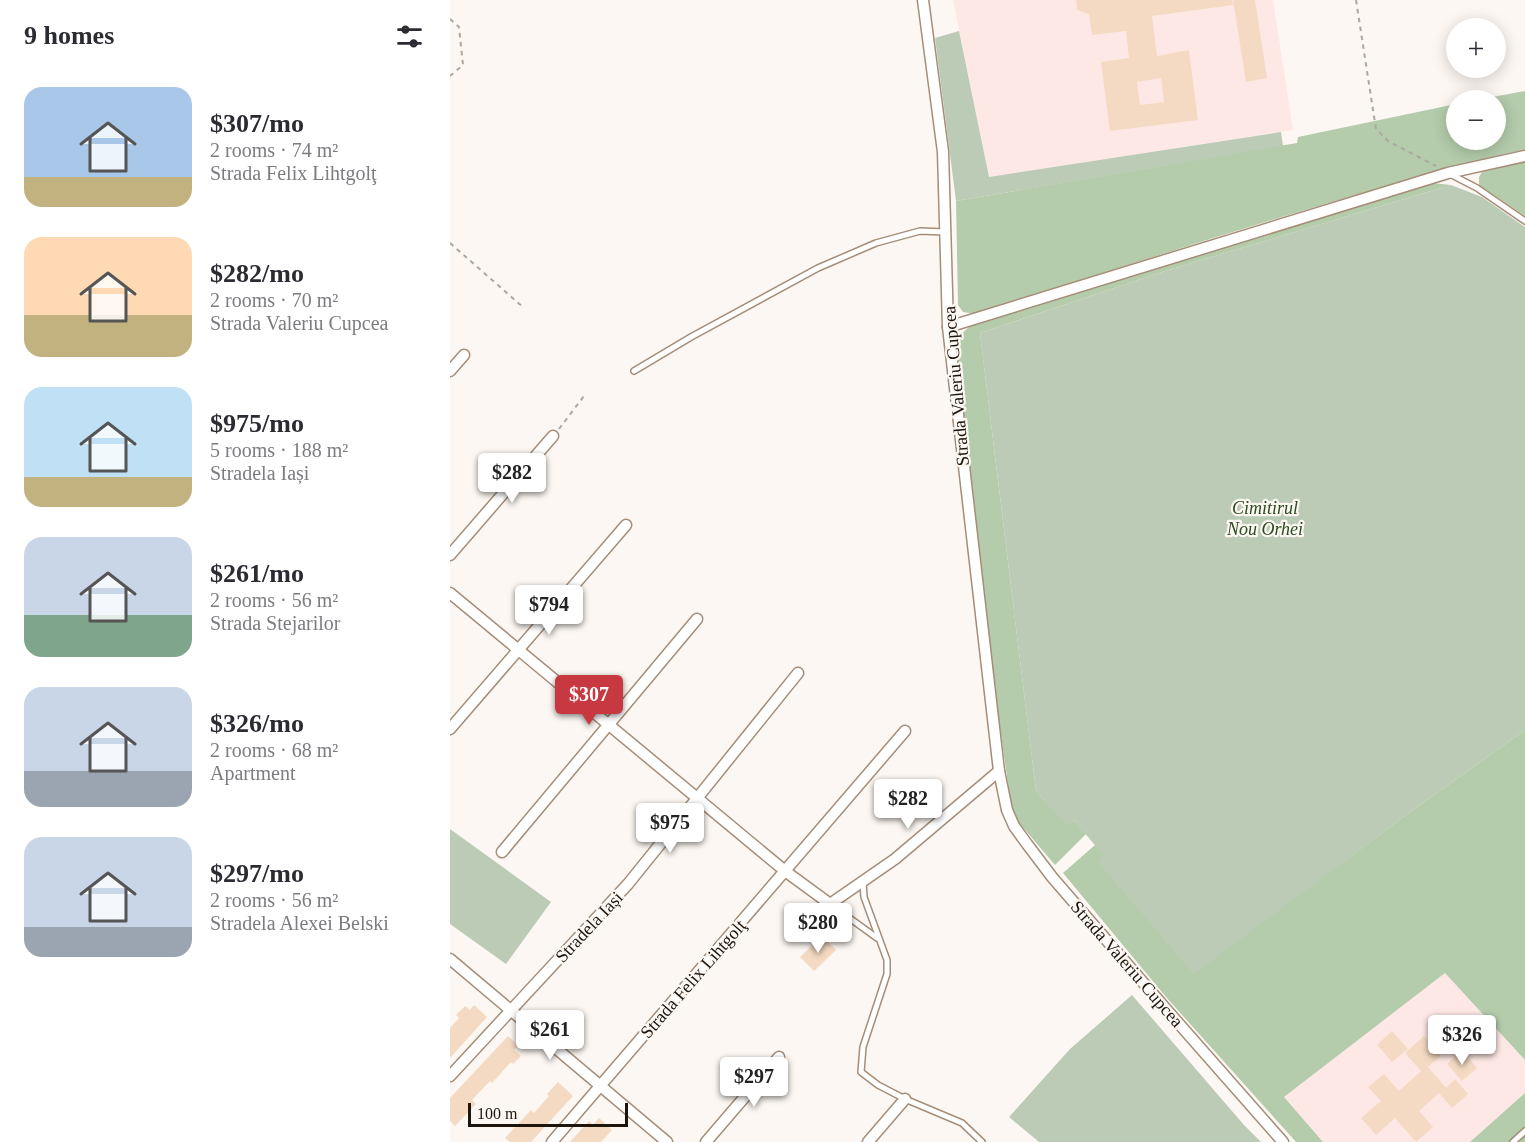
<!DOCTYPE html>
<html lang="en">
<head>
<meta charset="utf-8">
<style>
	:root { --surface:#fff; --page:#f7f7f7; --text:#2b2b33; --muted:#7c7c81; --accent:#c83841 }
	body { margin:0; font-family:Georgia,serif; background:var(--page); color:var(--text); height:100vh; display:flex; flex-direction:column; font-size:22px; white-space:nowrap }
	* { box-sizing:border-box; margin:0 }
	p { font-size:20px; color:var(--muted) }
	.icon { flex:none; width:33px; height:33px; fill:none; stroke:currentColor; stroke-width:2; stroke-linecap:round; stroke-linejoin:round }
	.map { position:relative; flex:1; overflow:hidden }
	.side { display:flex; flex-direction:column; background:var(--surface); width:450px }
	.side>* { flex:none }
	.buttons { position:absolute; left:996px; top:18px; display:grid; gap:12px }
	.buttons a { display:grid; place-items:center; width:60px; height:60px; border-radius:50%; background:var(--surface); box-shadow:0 3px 15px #0003; font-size:30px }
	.scale { position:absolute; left:18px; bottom:15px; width:160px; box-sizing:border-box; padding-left:6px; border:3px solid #1d140c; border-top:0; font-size:16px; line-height:21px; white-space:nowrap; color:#1d140c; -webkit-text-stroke:4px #fcf7f2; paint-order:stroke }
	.price { position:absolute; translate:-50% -51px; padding:0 14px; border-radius:6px; background:#fff; color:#222; font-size:20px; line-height:39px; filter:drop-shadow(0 2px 3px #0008) }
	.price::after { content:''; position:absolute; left:50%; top:36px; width:18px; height:14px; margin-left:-9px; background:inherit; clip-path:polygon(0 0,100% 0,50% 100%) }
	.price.selected { background:var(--accent); color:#fff }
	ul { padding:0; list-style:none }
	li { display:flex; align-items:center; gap:18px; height:150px; padding:0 24px }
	li span { display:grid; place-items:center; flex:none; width:168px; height:120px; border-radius:18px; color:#555 }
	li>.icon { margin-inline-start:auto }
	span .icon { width:72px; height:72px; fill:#fffc; stroke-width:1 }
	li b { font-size:26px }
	h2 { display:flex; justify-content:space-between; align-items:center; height:72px; padding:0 24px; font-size:26px }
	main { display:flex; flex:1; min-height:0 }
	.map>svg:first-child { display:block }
	.education { fill:#fee8e5 }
	.green { fill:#bccbb6 }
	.forest { fill:#b4ccab }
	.building { fill:#f4dac2; fill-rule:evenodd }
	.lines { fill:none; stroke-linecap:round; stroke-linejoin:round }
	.service-casing { stroke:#a58d77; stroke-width:8 }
	.minor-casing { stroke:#a58d77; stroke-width:13 }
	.path { stroke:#ada7a1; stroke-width:2; stroke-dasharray:4.5 4.5; stroke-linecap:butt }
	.service { stroke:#fff; stroke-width:5 }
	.minor { stroke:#fff; stroke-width:10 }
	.labels { text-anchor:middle; stroke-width:4.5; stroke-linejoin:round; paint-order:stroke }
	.street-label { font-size:18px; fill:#1d140c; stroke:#fcf7f2 }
	.park-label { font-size:18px; font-style:italic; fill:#2b4c1e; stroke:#fcf7f2 }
</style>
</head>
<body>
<main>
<section class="side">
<h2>9 homes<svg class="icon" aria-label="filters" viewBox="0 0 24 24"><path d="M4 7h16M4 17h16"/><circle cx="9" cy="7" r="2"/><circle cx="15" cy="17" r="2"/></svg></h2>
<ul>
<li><span style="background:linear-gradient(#a9c7e8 75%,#c2b280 0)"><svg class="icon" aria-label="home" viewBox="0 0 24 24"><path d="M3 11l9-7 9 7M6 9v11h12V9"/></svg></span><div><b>$307/mo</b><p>2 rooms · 74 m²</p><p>Strada Felix Lihtgolţ</p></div></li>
<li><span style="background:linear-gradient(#ffd9b3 65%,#c2b280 0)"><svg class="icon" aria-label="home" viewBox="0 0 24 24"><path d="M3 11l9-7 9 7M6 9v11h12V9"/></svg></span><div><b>$282/mo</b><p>2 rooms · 70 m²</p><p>Strada Valeriu Cupcea</p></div></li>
<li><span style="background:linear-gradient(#bfe0f5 75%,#c2b280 0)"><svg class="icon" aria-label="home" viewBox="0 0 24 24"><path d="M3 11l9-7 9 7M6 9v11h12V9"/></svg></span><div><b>$975/mo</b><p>5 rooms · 188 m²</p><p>Stradela Iași</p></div></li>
<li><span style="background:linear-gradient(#c9d6e8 65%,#7fa58c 0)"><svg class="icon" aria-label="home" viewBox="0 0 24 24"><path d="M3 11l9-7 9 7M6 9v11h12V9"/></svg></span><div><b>$261/mo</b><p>2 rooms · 56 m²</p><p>Strada Stejarilor</p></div></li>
<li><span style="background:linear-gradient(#c9d6e8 70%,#9aa5b1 0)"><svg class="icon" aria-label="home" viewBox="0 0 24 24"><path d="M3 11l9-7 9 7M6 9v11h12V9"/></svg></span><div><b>$326/mo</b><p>2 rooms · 68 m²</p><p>Apartment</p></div></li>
<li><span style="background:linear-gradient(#c9d6e8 75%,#9aa5b1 0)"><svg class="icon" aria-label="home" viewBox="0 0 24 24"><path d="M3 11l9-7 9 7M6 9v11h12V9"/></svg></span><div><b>$297/mo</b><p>2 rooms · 56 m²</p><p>Stradela Alexei Belski</p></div></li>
</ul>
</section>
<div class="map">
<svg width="1075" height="1142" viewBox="0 0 1075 1142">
	<rect width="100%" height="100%" fill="#fcf7f2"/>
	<g class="education">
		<path d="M 503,0 L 823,0 L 843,130 L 539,177 Z"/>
		<path d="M 995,973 L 1075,1060 L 1075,1093 L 1020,1142 L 873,1142 L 834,1097 Z"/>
	</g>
	<g class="green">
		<path d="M 509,31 L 539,177 L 831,132 L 833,146 L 506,201 L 485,38 Z"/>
		<path d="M 1001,185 L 1032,197 L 1075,227 L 1075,730 L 960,812 L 744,975 L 646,861 L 653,855 L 624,820 L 616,826 L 586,791 L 530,333 L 712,272 Z"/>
		<path d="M 0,829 L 101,902 L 56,964 L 0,924 Z"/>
		<path d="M 682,995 L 794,1125 L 811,1142 L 589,1142 L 559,1117 L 620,1049 Z"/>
	</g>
	<g class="forest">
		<path d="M 1075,91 L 1075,150 C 889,195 707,256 525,314 L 513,312 L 508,305 L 506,201 L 847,143 L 848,137 L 1006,104 L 1006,140 L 1046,140 L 1046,100 L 1026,100 Z"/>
		<path d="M 1075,162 L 1075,216 L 1029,185 L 1029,177 L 1032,172 Z"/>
		<path d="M 982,183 L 1001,185 L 712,272 L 530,333 L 586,791 L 616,825 L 624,820 L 636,834 L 605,865 L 565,818 L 560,798 L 545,692 L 506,348 L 508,337 L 521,325 Z"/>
		<path d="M 1075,730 L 1075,1060 L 995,973 L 834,1097 L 873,1142 L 846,1142 L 716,997 L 613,873 L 645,845 L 654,855 L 647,861 L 744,974 L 960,812 Z"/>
		<path d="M 1075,1093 L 1075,1142 L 1020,1142 Z"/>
	</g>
	<g class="building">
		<path d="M 626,0 L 782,0 L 783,5 L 702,16 L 707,56 L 739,50 L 748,120 L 660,131 L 651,62 L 679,58 L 676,31 L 642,35 L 639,14 L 627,10 ZM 711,78 L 714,102 L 690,105 L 687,82 Z"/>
		<path d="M 783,0 L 805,0 L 817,78 L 796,82 Z"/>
		<path d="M 372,936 L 386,950 L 364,971 L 350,957 Z"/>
		<path d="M 24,1005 L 37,1017 L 0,1058 L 0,1028 L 9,1018 L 6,1015 L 15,1006 L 20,1010 Z"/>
		<path d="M 942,1031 L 958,1049 L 942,1062 L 927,1045 Z"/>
		<path d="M 58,1036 L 69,1046 L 64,1050 L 71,1056 L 63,1064 L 61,1062 L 42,1083 L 40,1081 L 22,1100 L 26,1104 L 5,1126 L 0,1121 L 0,1098 Z"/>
		<path d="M 974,1036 L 991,1056 L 978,1067 L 996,1088 L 1005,1079 L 1018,1094 L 1002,1108 L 989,1093 L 969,1111 L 983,1127 L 966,1142 L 945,1118 L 926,1135 L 911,1118 L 931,1101 L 918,1087 L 934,1074 L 949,1091 L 971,1071 L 955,1053 Z"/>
		<path d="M 1012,1050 L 1027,1068 L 1012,1081 L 997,1064 Z"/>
		<path d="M 108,1082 L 123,1096 L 81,1142 L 60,1142 L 55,1138 L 81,1110 L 84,1113 L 99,1096 L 97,1094 Z"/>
		<path d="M 149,1118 L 162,1130 L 151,1142 L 120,1142 L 139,1121 L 143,1125 Z"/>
	</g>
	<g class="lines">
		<g class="service-casing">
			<g id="service">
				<path d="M 1000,174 L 1027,188 L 1075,221"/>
				<path d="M 184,371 L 241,337 L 368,268 L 426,243 L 470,231 L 495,232"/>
				<path d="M 413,882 L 414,897 L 437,960 L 437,974 L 413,1047 L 411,1072 L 428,1085 L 455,1099 L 512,1123 L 532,1142"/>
				<path d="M 380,904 L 427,938"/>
				<path d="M 1063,1142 L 1075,1131"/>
			</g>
		</g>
		<g class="minor-casing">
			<g id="minor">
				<path d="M 473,0 L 493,152 L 498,327 L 549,771 L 557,810 L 564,826 L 577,844 L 602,877 L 716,1009 L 833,1142"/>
				<path d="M 498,327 L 998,173 L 1075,156"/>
				<path d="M 0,371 L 14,355"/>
				<path d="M 0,555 L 103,436"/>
				<path d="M 0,593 L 335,871 L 380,904 L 445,859 L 549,771"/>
				<path d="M 0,729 L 176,525"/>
				<path d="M 52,852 L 247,619"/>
				<path d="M 0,959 L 217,1142"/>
				<path d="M 0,1076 L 178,884 L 348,673"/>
				<path d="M 102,1142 L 455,731"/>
				<path d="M 256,1142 L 329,1057"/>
				<path d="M 418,1142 L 455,1099"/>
			</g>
		</g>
		<g class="path">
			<path d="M 906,0 L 926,129 L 938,141 L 986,166"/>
			<path d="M 0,19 L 9,27 L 13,65 L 0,76"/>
			<path d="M 0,243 L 74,308"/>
			<path d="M 109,429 L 134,396"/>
		</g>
		<use href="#service" class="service"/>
		<use href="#minor" class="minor"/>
	</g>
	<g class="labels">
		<g class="street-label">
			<text transform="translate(506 386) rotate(-95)" y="6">Strada Valeriu Cupcea</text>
			<text transform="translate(139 927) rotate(-47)" y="6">Stradela Iași</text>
			<text transform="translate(677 964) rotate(49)" y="6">Strada Valeriu Cupcea</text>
			<text transform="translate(243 979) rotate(-49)" y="6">Strada Felix Lihtgolţ</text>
		</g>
		<g class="park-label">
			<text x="815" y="514">Cimitirul<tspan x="815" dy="21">Nou Orhei</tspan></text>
		</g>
	</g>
</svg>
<div class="buttons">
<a>+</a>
<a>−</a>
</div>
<div class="scale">100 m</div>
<b class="price" style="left:62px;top:504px">$282</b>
<b class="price" style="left:99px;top:636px">$794</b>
<b class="price selected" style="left:139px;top:726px">$307</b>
<b class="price" style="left:458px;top:830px">$282</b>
<b class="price" style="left:220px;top:854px">$975</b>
<b class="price" style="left:368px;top:954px">$280</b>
<b class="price" style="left:100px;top:1061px">$261</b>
<b class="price" style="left:1012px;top:1066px">$326</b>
<b class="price" style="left:304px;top:1108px">$297</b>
</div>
</main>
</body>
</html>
